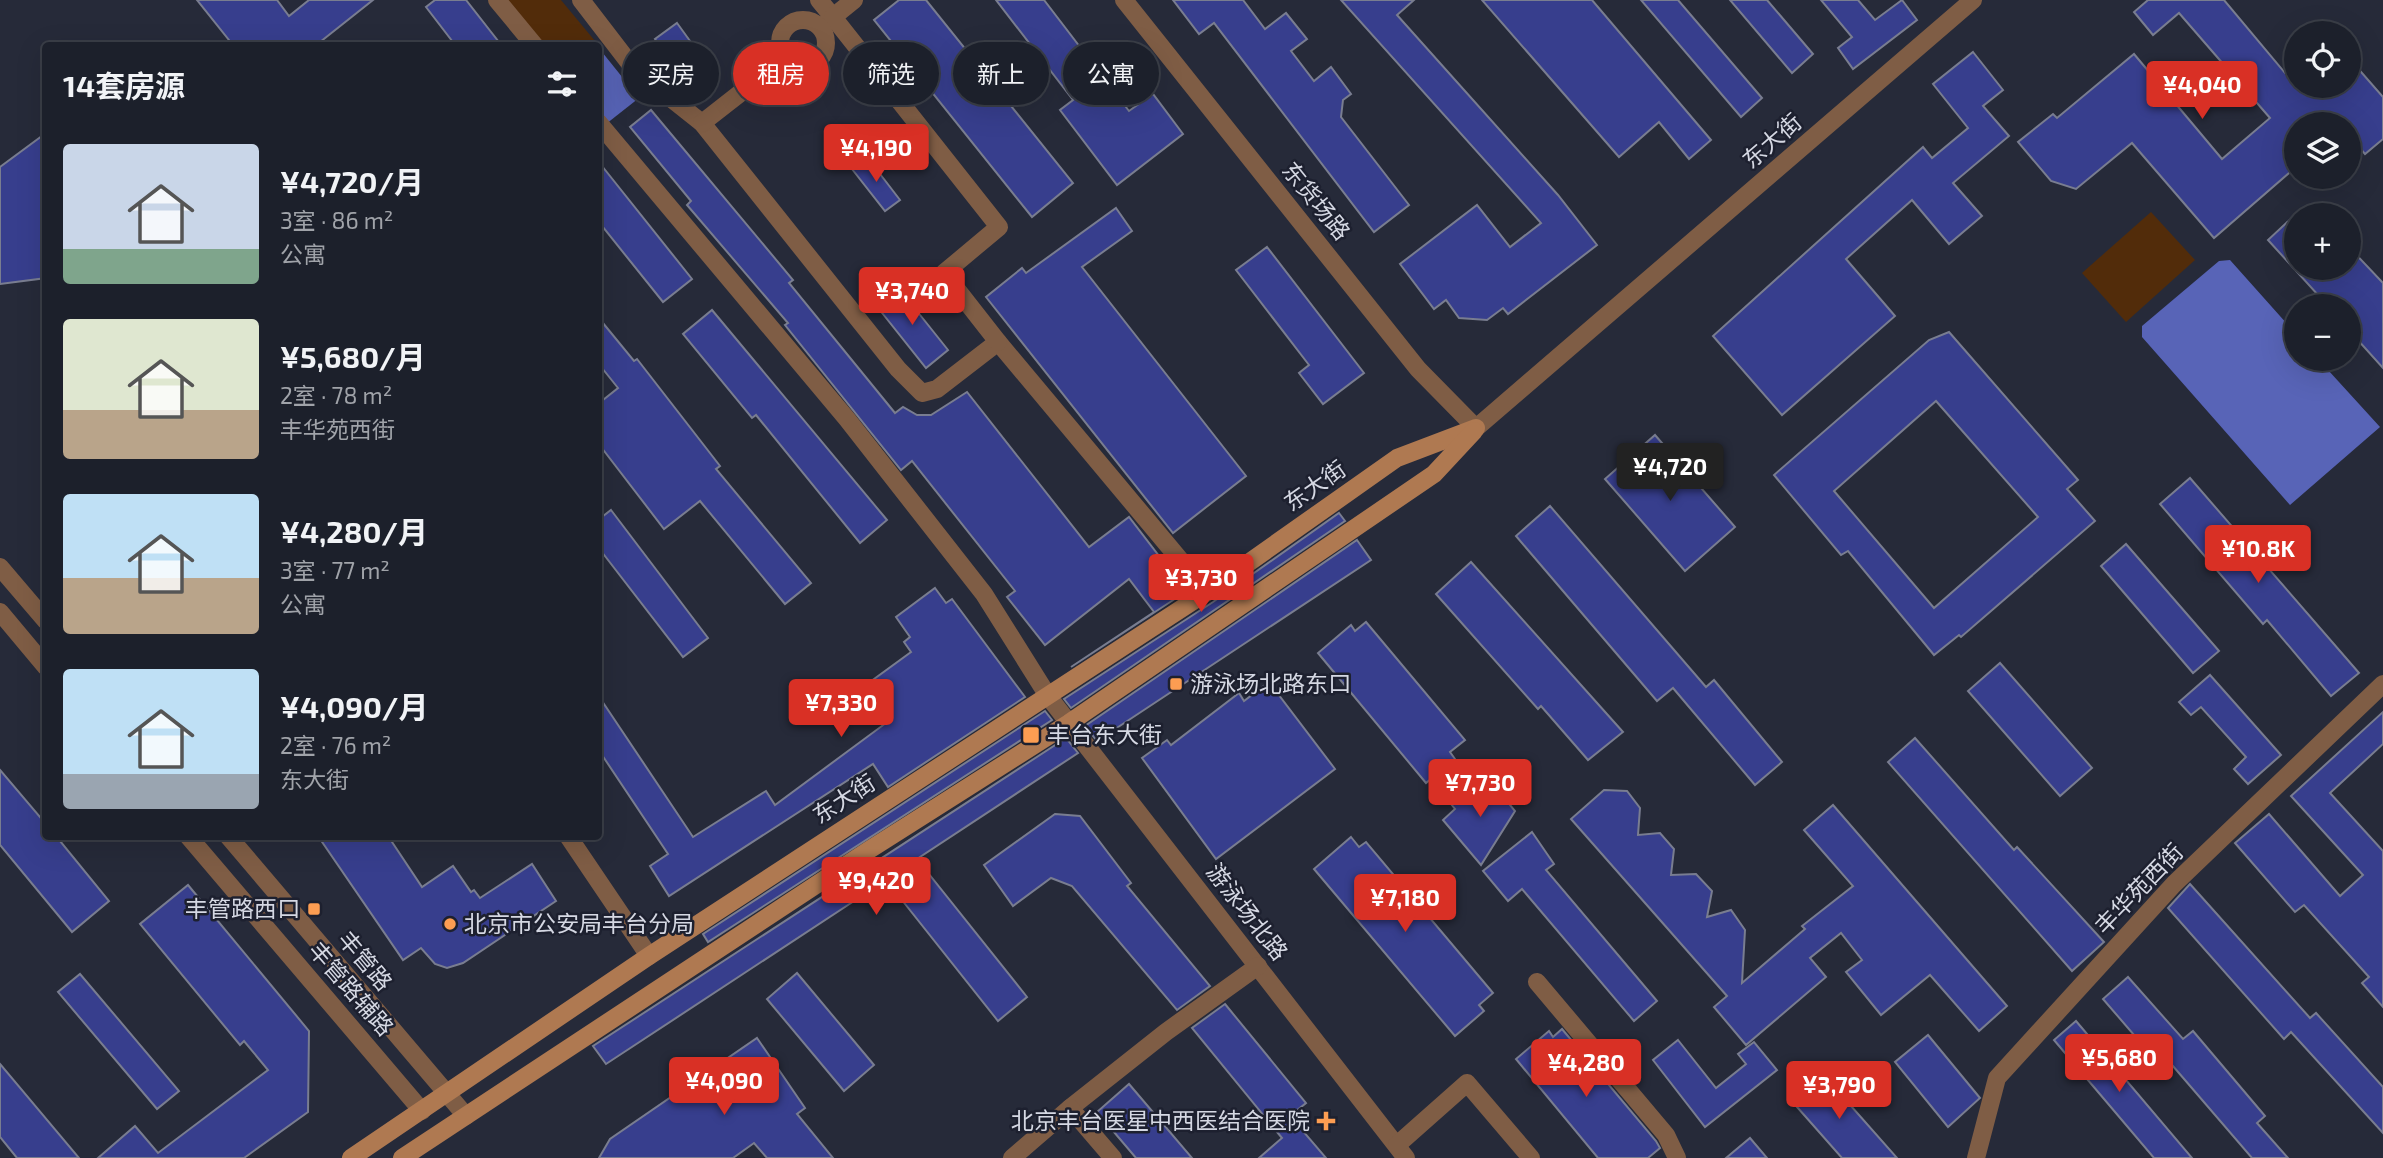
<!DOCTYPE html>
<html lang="zh">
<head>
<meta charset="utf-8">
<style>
	:root { --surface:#1c202b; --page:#252833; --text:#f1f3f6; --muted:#a0a3a9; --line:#3a3e47; --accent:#d93025 }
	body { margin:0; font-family:"Exo 2","Noto Sans SC",sans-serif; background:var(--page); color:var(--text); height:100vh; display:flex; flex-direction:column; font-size:26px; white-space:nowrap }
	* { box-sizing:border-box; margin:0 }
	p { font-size:23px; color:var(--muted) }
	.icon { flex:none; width:38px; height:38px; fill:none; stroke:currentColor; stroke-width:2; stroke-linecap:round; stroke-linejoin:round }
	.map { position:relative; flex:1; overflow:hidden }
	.side { position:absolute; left:42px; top:42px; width:560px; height:798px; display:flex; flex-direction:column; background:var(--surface); border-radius:7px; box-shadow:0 7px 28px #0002,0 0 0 2px var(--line) }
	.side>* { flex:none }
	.banner { position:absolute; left:623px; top:42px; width:665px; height:63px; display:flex; gap:14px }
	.tools { position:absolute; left:2284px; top:21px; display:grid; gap:14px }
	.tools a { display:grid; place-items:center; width:77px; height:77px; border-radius:50%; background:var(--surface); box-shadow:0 7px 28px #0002,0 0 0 2px var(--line); font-size:35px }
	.price { position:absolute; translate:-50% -60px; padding:0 16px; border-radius:7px; background:var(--accent); color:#fff; font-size:23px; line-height:46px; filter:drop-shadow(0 2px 4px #0008) }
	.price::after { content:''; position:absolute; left:50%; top:42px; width:21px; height:16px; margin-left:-10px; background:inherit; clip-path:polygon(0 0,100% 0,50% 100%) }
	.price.selected { background:#222; color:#fff }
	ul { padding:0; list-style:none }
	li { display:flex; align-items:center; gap:21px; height:175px; padding:0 21px }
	li span { display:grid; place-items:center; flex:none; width:196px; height:140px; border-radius:7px; color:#555 }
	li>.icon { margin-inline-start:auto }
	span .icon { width:84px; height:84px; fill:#fffc; stroke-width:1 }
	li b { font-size:30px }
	h2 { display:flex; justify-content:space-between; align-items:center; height:84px; padding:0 21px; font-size:30px }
	.tag { padding:0 24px; border-radius:32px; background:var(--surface); box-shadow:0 7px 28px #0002,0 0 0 2px var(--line); font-size:24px; line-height:63px }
	.tag.selected { background:var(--accent); color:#fff }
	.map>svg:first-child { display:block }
	.green { fill:#522c0a }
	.water { fill:#5864b7 }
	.building { fill:#373e8d; stroke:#797d90; stroke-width:2; fill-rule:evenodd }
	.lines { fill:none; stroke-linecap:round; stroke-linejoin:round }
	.minor { stroke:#7f5d45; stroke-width:18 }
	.tertiary { stroke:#7f5d45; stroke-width:18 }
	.secondary { stroke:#af7951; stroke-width:18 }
	.poi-dot { fill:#fc9d52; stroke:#1d202f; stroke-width:2.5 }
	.labels { text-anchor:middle; stroke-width:5; stroke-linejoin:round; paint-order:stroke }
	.street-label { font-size:23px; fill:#d5d8e3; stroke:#1d202f }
	.poi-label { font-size:23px; fill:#d5d8e3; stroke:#1d202f; text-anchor:start }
</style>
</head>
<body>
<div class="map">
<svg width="2383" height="1158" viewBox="0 0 2383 1158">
	<rect width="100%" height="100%" fill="#262a39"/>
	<g class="green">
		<path d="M 505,0 L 561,0 L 595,41 L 589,45 L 543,45 Z"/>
		<path d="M 2151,212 L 2195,260 L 2126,322 L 2082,273 Z"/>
	</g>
	<g class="water">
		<path d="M 598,47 L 639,98 L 606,124 L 599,115 Z"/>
		<path d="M 2230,260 L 2296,334 L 2296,359 L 2318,359 L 2380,427 L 2290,505 L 2142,337 L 2142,326 L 2219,261 Z"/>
	</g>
	<g class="building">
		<path d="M 197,0 L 277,0 L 289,16 L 309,0 L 373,0 L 315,46 L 233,45 Z"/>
		<path d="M 435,0 L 466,0 L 502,46 L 456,46 L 426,7 Z"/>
		<path d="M 899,0 L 926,0 L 1073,183 L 1032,217 L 874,20 Z"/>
		<path d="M 996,0 L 1044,0 L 1129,111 L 1153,94 L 1183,134 L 1117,185 L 1060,110 L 1073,100 Z"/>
		<path d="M 1173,0 L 1243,0 L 1265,29 L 1286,13 L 1307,39 L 1291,51 L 1314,81 L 1331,67 L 1351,94 L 1343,100 L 1341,117 L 1409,205 L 1374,232 L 1214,23 L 1199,34 Z"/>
		<path d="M 1341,0 L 1414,0 L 1397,15 L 1558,195 L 1597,245 L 1508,314 L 1503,308 L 1487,320 L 1459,318 L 1446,300 L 1434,309 L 1400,264 L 1477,205 L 1510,247 L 1541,223 Z"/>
		<path d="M 1482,0 L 1592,0 L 1711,140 L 1689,159 L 1659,122 L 1619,157 Z"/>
		<path d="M 1641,0 L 1678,0 L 1762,98 L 1741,117 Z"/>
		<path d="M 1730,0 L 1767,0 L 1813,54 L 1792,73 Z"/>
		<path d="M 1821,0 L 1858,0 L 1875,20 L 1902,0 L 1917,20 L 1853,69 L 1838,48 L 1852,37 Z"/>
		<path d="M 2148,0 L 2224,0 L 2296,86 L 2348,86 L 2348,57 L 2383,97 L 2383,139 L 2365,154 L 2348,134 L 2348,124 L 2296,124 L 2296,167 L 2214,238 L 2132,143 L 2076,189 L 2051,181 L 2018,142 L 2053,114 L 2057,118 L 2134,54 L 2222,159 L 2270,118 L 2179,13 L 2153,35 L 2134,12 Z"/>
		<path d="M 677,23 L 698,52 L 677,68 L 655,39 Z"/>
		<path d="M 1973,52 L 2003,90 L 1983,106 L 2009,136 L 1953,183 L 1982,216 L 1949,244 L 1912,200 L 1846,259 L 1895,316 L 1782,415 L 1713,336 L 1923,147 L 1932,158 L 1968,128 L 1933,84 Z"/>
		<path d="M 651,110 L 793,280 L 789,283 L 895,413 L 903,407 L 917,415 L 931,415 L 967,392 L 1089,547 L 1129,517 L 1186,591 L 1190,589 L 1071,667 L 1154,612 L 1129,579 L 1045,645 L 1007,597 L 1015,591 L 912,461 L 901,470 L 785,325 L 788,323 L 687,205 L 691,201 L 630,127 Z"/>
		<path d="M 46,133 L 46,278 L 0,284 L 0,167 Z"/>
		<path d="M 867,157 L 900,200 L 885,211 L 852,169 Z"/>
		<path d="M 598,161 L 692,279 L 663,302 L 598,221 Z"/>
		<path d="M 1116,208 L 1132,231 L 1082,267 L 1246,476 L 1173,533 L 986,297 L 1022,268 L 1026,273 Z"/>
		<path d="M 2296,214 L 2296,268 L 2348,268 L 2348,246 L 2383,283 L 2383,368 L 2348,329 L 2348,306 L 2328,306 L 2268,240 Z"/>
		<path d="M 1267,247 L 1364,373 L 1323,404 L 1299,373 L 1309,365 L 1236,270 Z"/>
		<path d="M 897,286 L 948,350 L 926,368 L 875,304 Z"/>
		<path d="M 712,310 L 887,520 L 860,543 L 756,415 L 752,418 L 683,334 Z"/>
		<path d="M 598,317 L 634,361 L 637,359 L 720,466 L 716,469 L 811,583 L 785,604 L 700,501 L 664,529 L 598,443 L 598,404 L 618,388 L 598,363 Z"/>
		<path d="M 1949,332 L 2078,480 L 2067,489 L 2095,521 L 1961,637 L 1959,635 L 1934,655 L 1848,551 L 1841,555 L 1774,475 L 1929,340 ZM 1936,401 L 2038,517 L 1934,608 L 1834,491 Z"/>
		<path d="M 1655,435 L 1735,527 L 1685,571 L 1605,479 Z"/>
		<path d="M 2190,478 L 2359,673 L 2331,696 L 2267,620 L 2263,624 L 2160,504 Z"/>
		<path d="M 1550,506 L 1706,687 L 1714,680 L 1782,762 L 1755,785 L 1673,688 L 1657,701 L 1516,536 Z"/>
		<path d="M 611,510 L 708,638 L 683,657 L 598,547 L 598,520 Z"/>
		<path d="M 1339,513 L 1345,521 L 1071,708 L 1064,699 L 1213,602 Z"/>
		<path d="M 1357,540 L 1371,560 L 1097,741 L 1085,726 Z"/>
		<path d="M 2126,544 L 2219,651 L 2193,673 L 2101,566 Z"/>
		<path d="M 1471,562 L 1623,732 L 1588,760 L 1541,706 L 1538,709 L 1436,594 Z"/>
		<path d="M 935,588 L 946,603 L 952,599 L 1025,697 L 888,787 L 873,764 L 669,896 L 650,866 L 668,854 L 598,749 L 598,695 L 693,837 L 766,791 L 775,805 L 886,723 L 879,716 L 890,708 L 870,682 L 911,652 L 904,642 L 910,637 L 896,617 Z"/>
		<path d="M 1366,622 L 1465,740 L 1450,752 L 1455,759 L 1426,783 L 1318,653 L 1351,625 L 1355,631 Z"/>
		<path d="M 2000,663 L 2092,768 L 2060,796 L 1968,691 Z"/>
		<path d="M 2210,675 L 2281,755 L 2248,784 L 2234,769 L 2246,757 L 2201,707 L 2191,715 L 2179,702 Z"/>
		<path d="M 1269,682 L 1335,769 L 1216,859 L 1142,758 L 1167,740 L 1171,745 L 1239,693 L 1244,701 Z"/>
		<path d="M 1045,711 L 1052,720 L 708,942 L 703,934 Z"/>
		<path d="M 2383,712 L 2383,744 L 2330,793 L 2383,851 L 2383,1007 L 2362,983 L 2369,977 L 2304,905 L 2295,912 L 2235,843 L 2269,814 L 2340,896 L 2363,875 L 2291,796 Z"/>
		<path d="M 1066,738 L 1078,753 L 917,859 L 1027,997 L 998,1021 L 886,880 L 606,1064 L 593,1046 Z"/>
		<path d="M 1915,738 L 2014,850 L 2017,847 L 2104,942 L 2072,971 L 1888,762 Z"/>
		<path d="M 0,770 L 46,824 L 46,836 L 56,836 L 109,901 L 72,932 L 0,845 Z"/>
		<path d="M 1482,778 L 1493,792 L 1497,789 L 1515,811 L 1481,865 L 1443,820 L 1455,809 L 1451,804 Z"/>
		<path d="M 1604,790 L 1627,791 L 1640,808 L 1638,835 L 1660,833 L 1674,849 L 1671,875 L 1696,874 L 1712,891 L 1707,917 L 1731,910 L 1745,930 L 1742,983 L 1805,929 L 1802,926 L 1853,886 L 1804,830 L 1833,805 L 2007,1006 L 1979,1031 L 1930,975 L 1881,1015 L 1846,972 L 1862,960 L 1841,933 L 1810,958 L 1826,977 L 1746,1045 L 1714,1007 L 1727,996 L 1571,819 Z"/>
		<path d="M 1055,814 L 1080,816 L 1131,883 L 1127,886 L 1210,986 L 1177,1010 L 1072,886 L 1051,878 L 1013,906 L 984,865 Z"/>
		<path d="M 1532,832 L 1554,864 L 1546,870 L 1657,1001 L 1634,1021 L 1522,889 L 1508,901 L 1483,871 Z"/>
		<path d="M 318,836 L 388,836 L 422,887 L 453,866 L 471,892 L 474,890 L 480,898 L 532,864 L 556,901 L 463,963 L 447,968 L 435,964 L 421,948 L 403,960 Z"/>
		<path d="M 1351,837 L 1359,847 L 1366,842 L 1493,993 L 1479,1005 L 1484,1011 L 1455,1036 L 1314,869 Z"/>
		<path d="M 2190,884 L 2310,1018 L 2316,1013 L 2383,1087 L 2383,1133 L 2291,1032 L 2284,1039 L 2168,908 Z"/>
		<path d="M 188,885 L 309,1031 L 308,1112 L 244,1158 L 98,1158 L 135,1126 L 158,1153 L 268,1070 L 244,1041 L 240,1045 L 140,924 Z"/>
		<path d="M 797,973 L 874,1065 L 844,1091 L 767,999 Z"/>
		<path d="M 80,974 L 179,1091 L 157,1109 L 58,992 Z"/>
		<path d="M 2128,977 L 2183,1039 L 2193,1031 L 2265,1116 L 2257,1123 L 2288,1158 L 2252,1158 L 2160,1051 L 2153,1057 L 2103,999 Z"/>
		<path d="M 1225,1004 L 1306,1103 L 1290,1116 L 1326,1158 L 1259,1158 L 1282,1138 L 1192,1028 Z"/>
		<path d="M 2076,1021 L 2192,1158 L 2154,1158 L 2054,1040 Z"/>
		<path d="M 1562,1029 L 1656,1141 L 1660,1148 L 1648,1158 L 1598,1158 L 1516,1059 L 1549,1031 L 1553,1037 Z"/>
		<path d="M 1928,1035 L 1980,1098 L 1948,1127 L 1895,1062 Z"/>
		<path d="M 757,1038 L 805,1108 L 797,1114 L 833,1158 L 767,1158 L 754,1143 L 733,1158 L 599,1158 L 610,1139 Z"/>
		<path d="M 1678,1040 L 1716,1088 L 1746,1064 L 1738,1054 L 1754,1042 L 1777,1070 L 1705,1127 L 1653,1060 Z"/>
		<path d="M 0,1064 L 79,1158 L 17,1158 L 0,1137 Z"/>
		<path d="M 1821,1072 L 1897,1158 L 1842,1158 L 1790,1099 Z"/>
		<path d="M 1129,1084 L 1192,1158 L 1136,1158 L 1097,1112 Z"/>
		<path d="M 1750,1138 L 1767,1158 L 1726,1158 Z"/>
	</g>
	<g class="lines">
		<g class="minor">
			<path d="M 497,0 L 535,46"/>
			<path d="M 581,0 L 634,69 L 702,123 L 898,369 L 922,393 L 937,389 L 998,342 L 1207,592"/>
			<path d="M 819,0 L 833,17 L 825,24"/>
			<path d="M 854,0 L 833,17 L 999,227 L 944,273 L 998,342"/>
			<path d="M 1124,0 L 1418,369 L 1476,428"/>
			<circle cx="803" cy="43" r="23"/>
			<path d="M 598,122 L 847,419 L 984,594 L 1048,696 L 1406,1158"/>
			<path d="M 702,123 L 785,58"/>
			<path d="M 568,836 L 649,956"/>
			<path d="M 1537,982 L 1666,1135 L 1677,1158"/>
			<path d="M 1070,1108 L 1166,1032 L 1258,966"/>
			<path d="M 1397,1145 L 1467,1083 L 1531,1158"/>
			<path d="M 1012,1158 L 1070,1108 L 1113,1158"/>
			<path d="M 1976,1158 L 1997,1078 L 2174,884 L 2383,684"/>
		</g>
		<g class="tertiary">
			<path d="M 1476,428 L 1973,0"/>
			<path d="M 0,567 L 46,621"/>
			<path d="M 0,612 L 46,667"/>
			<path d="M 188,836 L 422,1111"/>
			<path d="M 228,836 L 466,1116"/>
		</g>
		<g class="secondary">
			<path d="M 351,1158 L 649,956 L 1207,592 L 1397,458 L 1476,428"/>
			<path d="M 402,1158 L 869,850 L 1069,723 L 1434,474 L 1474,431"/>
		</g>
	</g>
	<g class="poi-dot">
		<rect x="1169" y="677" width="14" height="14" rx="3.5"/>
		<rect x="1022" y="726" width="18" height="18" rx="3.5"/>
		<rect x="307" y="902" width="14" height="14" rx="3.5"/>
		<circle cx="450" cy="924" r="7"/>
		<path d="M1322.5 1110.5h7v7h7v7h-7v7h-7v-7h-7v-7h7z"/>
	</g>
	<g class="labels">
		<g class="street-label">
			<text transform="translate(1772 141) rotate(-41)" y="8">东大街</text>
			<text transform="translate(1316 201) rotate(51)" y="8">东货场路</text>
			<text transform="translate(1315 486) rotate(-35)" y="8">东大街</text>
			<text transform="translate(844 799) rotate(-33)" y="8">东大街</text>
			<text transform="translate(2139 889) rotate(-46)" y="8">丰华苑西街</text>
			<text transform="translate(1247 912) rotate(52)" y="8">游泳场北路</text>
			<text transform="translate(365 961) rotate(50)" y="8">丰管路</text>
			<text transform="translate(351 989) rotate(49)" y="8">丰管路辅路</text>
		</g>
		<g class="poi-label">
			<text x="1190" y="692">游泳场北路东口</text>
			<text x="1047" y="743">丰台东大街</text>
			<text x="300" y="917" text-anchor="end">丰管路西口</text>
			<text x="464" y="932">北京市公安局丰台分局</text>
			<text x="1310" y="1129" text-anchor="end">北京丰台医星中西医结合医院</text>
		</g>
	</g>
</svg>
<div class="tools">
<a><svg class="icon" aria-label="locate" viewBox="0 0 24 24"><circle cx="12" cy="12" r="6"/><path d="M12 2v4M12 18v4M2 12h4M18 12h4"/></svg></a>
<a><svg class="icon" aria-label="layers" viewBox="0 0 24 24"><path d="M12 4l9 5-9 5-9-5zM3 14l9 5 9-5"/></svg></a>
<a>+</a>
<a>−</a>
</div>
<b class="price" style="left:2202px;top:121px">¥4,040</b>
<b class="price" style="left:876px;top:184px">¥4,190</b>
<b class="price" style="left:912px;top:327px">¥3,740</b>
<b class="price selected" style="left:1670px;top:503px">¥4,720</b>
<b class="price" style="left:2258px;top:585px">¥10.8K</b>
<b class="price" style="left:1201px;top:614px">¥3,730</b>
<b class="price" style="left:841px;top:739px">¥7,330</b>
<b class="price" style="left:1480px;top:819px">¥7,730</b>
<b class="price" style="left:876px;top:917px">¥9,420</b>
<b class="price" style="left:1405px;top:934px">¥7,180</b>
<b class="price" style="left:2119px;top:1094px">¥5,680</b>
<b class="price" style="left:1586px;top:1099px">¥4,280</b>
<b class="price" style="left:724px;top:1117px">¥4,090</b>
<b class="price" style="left:1839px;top:1121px">¥3,790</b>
<div class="banner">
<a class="tag">买房</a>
<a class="tag selected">租房</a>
<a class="tag">筛选</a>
<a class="tag">新上</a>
<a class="tag">公寓</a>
</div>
<section class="side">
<h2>14套房源<svg class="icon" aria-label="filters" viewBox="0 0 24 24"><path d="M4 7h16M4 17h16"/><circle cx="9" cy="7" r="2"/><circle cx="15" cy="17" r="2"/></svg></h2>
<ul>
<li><span style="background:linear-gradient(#c9d6e8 75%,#7fa58c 0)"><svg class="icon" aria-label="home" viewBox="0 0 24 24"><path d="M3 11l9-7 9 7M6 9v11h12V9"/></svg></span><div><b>¥4,720/月</b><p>3室 · 86 m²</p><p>公寓</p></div></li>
<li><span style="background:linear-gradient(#dfe7d0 65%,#b9a48a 0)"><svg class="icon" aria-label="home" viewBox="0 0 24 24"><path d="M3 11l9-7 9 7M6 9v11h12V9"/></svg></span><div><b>¥5,680/月</b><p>2室 · 78 m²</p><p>丰华苑西街</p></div></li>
<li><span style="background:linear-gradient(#bfe0f5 60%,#b9a48a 0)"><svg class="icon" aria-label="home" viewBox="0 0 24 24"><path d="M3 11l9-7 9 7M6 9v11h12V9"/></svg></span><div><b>¥4,280/月</b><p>3室 · 77 m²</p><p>公寓</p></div></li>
<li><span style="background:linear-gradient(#bfe0f5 75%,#9aa5b1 0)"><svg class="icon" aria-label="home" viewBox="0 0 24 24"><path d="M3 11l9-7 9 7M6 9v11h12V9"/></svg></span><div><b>¥4,090/月</b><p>2室 · 76 m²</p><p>东大街</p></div></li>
</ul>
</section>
</div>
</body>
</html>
